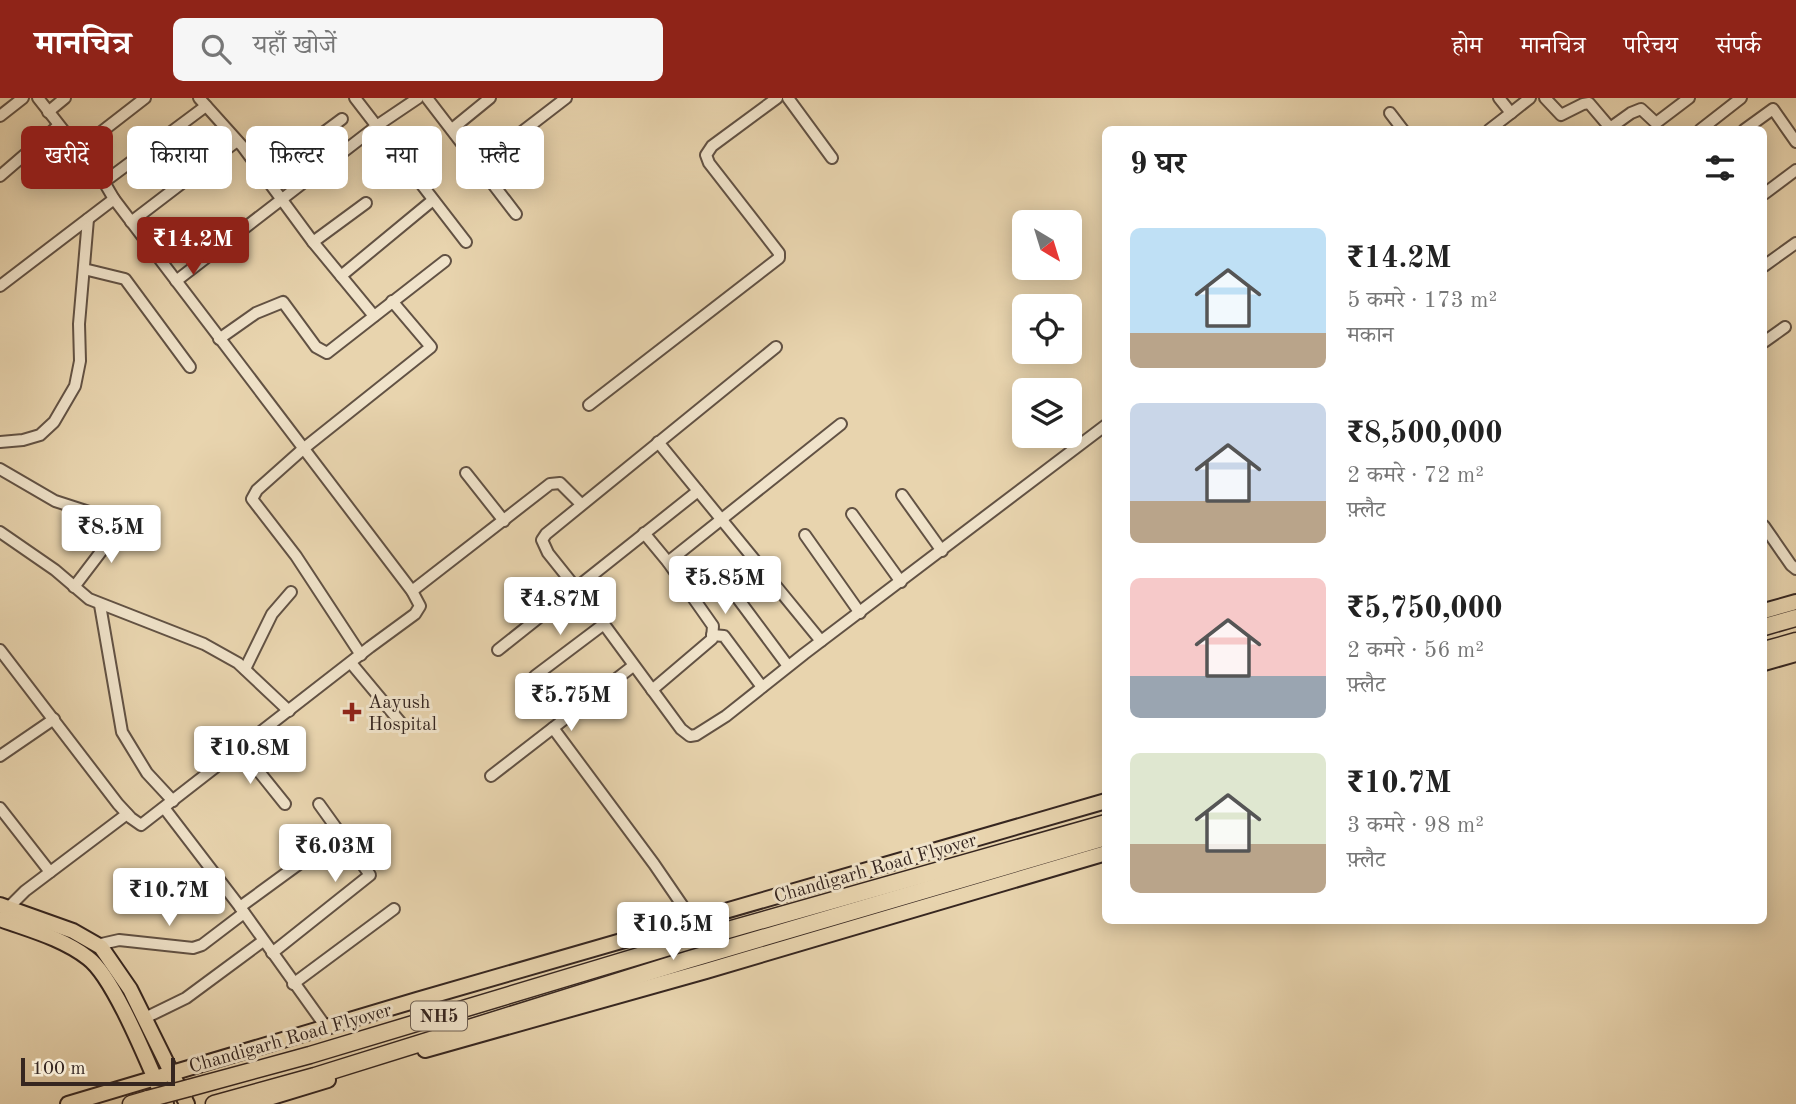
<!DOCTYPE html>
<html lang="hi">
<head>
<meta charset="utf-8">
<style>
	:root { --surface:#fff; --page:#f6f6f6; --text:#222; --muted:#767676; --accent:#8f2418 }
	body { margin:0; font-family:"Old Standard TT","Noto Serif Devanagari",serif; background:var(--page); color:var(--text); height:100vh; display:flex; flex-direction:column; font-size:26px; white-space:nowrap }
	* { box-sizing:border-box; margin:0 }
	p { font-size:23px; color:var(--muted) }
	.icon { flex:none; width:38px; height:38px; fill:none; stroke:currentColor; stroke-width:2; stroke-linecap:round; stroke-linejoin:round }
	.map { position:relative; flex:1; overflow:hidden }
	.side { position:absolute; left:1102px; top:28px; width:665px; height:798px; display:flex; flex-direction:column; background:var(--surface); border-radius:10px; box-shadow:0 4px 18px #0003 }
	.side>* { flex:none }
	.banner { position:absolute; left:21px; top:28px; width:665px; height:63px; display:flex; gap:14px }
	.needle { width:46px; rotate:142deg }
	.buttons { position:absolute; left:1012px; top:112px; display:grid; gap:14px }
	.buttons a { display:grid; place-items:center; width:70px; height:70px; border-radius:10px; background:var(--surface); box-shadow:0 4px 18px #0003; font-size:35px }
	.scale { position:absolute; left:21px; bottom:18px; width:154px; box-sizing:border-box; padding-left:7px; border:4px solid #362620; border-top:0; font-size:19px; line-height:24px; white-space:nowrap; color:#362620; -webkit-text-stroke:5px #f0e3ca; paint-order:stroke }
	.price { position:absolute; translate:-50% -60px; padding:0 16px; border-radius:7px; background:#fff; color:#222; font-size:23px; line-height:46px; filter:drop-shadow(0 2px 4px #0008) }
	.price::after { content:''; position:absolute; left:50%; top:42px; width:21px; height:16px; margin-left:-10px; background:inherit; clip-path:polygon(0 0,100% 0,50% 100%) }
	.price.current { background:var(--accent); color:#fff }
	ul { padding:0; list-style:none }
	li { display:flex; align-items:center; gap:21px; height:175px; padding:0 28px }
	li span { display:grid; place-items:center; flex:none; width:196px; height:140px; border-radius:10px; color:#555 }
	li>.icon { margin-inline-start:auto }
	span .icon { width:84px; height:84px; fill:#fffc; stroke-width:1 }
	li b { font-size:30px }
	h2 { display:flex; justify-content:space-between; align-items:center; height:84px; padding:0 28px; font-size:30px }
	.chip { padding:0 24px; border-radius:10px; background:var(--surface); box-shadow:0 4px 18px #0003; font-size:24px; line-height:63px }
	.chip.current { background:var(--accent); color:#fff }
	header { display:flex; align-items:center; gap:42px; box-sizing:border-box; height:98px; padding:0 35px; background:var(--accent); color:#fff }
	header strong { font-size:33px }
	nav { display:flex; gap:38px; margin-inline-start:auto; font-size:24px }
	.search { width:490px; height:63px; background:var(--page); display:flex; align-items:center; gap:18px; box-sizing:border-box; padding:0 24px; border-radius:10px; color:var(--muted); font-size:26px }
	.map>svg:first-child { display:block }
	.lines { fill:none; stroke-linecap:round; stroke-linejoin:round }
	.minor-casing { stroke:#625244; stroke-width:14 }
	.major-casing { stroke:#362620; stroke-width:18 }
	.highway-casing { stroke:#362620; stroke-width:19 }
	.minor { stroke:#f0e3ca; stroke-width:10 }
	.major { stroke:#e8d4ae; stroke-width:14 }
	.highway { stroke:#e8d4ae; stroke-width:16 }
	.highway-bridge-casing { stroke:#362620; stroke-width:19; stroke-linecap:butt }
	.highway-bridge { stroke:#e8d4ae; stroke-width:16 }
	.poi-dot { fill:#8f2418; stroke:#f0e3ca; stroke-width:2.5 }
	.labels { text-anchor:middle; stroke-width:6; stroke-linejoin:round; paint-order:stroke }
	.shield { fill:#f0e3ca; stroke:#6e5f53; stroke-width:2 }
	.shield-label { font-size:18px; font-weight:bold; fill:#362620 }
	.poi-label { font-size:19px; fill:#362620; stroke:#f0e3ca; text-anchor:start }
	.street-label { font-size:19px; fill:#362620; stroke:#f0e3ca }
</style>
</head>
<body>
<header>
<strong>मानचित्र</strong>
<div class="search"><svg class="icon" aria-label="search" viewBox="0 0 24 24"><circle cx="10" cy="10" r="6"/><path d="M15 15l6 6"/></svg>यहाँ खोजें</div>
<nav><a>होम</a><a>मानचित्र</a><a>परिचय</a><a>संपर्क</a></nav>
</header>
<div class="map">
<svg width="1796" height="1006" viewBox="0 0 1796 1006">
	<rect width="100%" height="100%" fill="#e8d4ae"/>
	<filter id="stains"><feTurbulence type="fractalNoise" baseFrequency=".00286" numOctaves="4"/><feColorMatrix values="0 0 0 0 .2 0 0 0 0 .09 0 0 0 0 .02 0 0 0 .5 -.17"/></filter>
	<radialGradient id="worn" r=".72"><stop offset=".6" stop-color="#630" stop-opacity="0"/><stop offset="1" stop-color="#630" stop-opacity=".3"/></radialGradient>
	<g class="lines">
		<g class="minor-casing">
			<g id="minor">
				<path d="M 38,0 L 104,84"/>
				<path d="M 199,0 L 243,49 L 313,144 L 374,218"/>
				<path d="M 355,0 L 466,144"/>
				<path d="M 427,0 L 516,116"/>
				<path d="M 788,0 L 832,60"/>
				<path d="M 1545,0 L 1561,17 L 1583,6 L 1589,5 L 1612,32"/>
				<path d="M 48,14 L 65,0"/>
				<path d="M 1390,15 L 1403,32"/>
				<path d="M 1511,15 L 1530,0"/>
				<path d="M 0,18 L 23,0"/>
				<path d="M 1610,30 L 1631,15 L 1641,11 L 1656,25 L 1689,0"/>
				<path d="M 452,31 L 490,0"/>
				<path d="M 1489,32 L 1511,15 L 1499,0"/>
				<path d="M 1700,32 L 1741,0"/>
				<path d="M 1744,32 L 1773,11 L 1796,44"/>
				<path d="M 78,52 L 145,0"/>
				<path d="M 479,67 L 566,0"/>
				<path d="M 0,78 L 58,28"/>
				<path d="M 265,78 L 342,21"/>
				<path d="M 1764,96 L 1796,72"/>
				<path d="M 114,101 L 104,84 L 206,8"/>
				<path d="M 131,124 L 237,43"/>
				<path d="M 313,144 L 366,105"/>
				<path d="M 1764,168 L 1796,145"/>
				<path d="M 84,171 L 125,181 L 190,269"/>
				<path d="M 341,178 L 433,102"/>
				<path d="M 176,183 L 378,27 L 418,0"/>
				<path d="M 0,188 L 114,101 L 412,493 L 420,508 L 415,516 L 370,549 L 141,727 L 131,720 L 118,706 L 0,552"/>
				<path d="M 219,241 L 256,215 L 283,204 L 316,249 L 327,255 L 445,163"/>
				<path d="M 1764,244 L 1785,229"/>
				<path d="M 776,249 L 546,436 L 542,442 L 548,455 L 592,510 L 681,631 L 690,638 L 696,637 L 726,618 L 804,556 L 1106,327"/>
				<path d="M 589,307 L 779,160 L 779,155 L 709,65 L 706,57 L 712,48 L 777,0"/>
				<path d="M 0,344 L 23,342 L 40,337 L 54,324 L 75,288 L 80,263 L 79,226 L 88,121"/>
				<path d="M 658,344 L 821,543"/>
				<path d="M 0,371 L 55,403 L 92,415"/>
				<path d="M 466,375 L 504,423"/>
				<path d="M 902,397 L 942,453"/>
				<path d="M 852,416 L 901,484"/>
				<path d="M 1764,428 L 1791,467 L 1796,471"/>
				<path d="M 0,434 L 55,472 L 89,501 L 204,546 L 238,565 L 289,613"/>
				<path d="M 644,435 L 668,464 L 713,528 L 712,541 L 652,592"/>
				<path d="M 805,437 L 860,515"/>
				<path d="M 668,464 L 841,326"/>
				<path d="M 74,489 L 119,430 L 125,428 L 141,429"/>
				<path d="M 412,493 L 550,386 L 560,385 L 581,406"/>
				<path d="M 736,498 L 788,568"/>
				<path d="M 100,507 L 122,634 L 147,675 L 173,703"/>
				<path d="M 712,537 L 724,538 L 762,589"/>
				<path d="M 498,552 L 698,393"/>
				<path d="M 361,557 L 296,458 L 252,401 L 257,392 L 303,351 L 431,249 L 392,203"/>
				<path d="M 351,565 L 401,625"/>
				<path d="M 245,571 L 272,516 L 291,494"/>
				<path d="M 535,578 L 604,526"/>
				<path d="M 553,630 L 654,766 L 693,823"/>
				<path d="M 240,650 L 285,706"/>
				<path d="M 0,658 L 54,621"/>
				<path d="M 491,678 L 633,568"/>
				<path d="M 0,710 L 50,774"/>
				<path d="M 165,711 L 240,809 L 326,929"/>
				<path d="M 240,809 L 340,736"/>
				<path d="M 8,810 L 25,793 L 127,716"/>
				<path d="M 97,847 L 119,842 L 193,850 L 202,847 L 244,815"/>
				<path d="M 272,855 L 370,777 L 319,706"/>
				<path d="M 293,886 L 394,811"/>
				<path d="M 145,920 L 186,900 L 263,843"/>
			</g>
		</g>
		<g class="major-casing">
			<g id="major">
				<path d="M 1764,513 L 1796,504"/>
				<path d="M 1764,565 L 1796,556"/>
				<path d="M 0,807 L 73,833 L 101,849 L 130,891 L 187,1006"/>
				<path d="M 0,821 C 30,832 62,840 88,860 C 115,880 151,973 166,1006"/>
				<path d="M 425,952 L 706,873 L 1106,755"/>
				<path d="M 68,1006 L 417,902 L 1106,703"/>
				<path d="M 249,1006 L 328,982"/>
			</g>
		</g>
		<g class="highway-casing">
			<g id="highway">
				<path d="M 1764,529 L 1796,520"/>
				<path d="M 1764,552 L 1796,543"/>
				<path d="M 189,990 L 310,957 L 689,843 L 1106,725"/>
				<path d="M 131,1006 L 148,1001"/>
				<path d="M 214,1006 L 315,978 L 687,862 L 1106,739"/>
			</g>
		</g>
		<use href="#minor" class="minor"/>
		<use href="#major" class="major"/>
		<use href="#highway" class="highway"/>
		<g class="highway-bridge-casing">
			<path id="highway-bridge" d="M 148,1001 L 189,990"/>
		</g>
		<use href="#highway-bridge" class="highway-bridge"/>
	</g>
	<path class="poi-dot" d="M348.5 603.5h7v7h7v7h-7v7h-7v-7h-7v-7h7z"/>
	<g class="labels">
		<rect class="shield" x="411" y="903.5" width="56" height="29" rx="5"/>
		<g class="shield-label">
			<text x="439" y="924">NH5</text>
		</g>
		<g class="poi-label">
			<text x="368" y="610">Aayush<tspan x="368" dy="22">Hospital</tspan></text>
		</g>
		<g class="street-label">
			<text transform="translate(875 769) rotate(-16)" y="7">Chandigarh Road Flyover</text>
			<text transform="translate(290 939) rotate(-16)" y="7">Chandigarh Road Flyover</text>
		</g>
	</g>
	<rect width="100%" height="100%" filter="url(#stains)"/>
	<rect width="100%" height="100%" fill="url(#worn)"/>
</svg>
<div class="buttons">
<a><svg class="needle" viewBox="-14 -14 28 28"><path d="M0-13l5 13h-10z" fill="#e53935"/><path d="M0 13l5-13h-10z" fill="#767676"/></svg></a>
<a><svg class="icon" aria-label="locate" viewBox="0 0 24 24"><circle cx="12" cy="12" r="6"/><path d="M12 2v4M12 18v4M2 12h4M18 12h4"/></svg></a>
<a><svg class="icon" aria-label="layers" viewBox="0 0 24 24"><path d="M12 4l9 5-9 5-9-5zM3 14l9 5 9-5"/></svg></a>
</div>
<div class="scale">100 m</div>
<b class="price current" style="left:193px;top:179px">₹14.2M</b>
<b class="price" style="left:111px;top:467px">₹8.5M</b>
<b class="price" style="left:725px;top:518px">₹5.85M</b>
<b class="price" style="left:560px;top:539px">₹4.87M</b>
<b class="price" style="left:571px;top:635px">₹5.75M</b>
<b class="price" style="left:250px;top:688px">₹10.8M</b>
<b class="price" style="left:335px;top:786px">₹6.03M</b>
<b class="price" style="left:169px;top:830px">₹10.7M</b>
<b class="price" style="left:673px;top:864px">₹10.5M</b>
<div class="banner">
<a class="chip current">खरीदें</a>
<a class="chip">किराया</a>
<a class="chip">फ़िल्टर</a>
<a class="chip">नया</a>
<a class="chip">फ़्लैट</a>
</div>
<section class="side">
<h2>9 घर<svg class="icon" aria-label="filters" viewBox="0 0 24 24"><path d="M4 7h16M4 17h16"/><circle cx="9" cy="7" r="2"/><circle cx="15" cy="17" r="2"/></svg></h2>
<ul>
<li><span style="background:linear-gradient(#bfe0f5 75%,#b9a48a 0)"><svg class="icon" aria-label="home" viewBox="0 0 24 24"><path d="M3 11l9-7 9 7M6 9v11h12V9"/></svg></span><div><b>₹14.2M</b><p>5 कमरे · 173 m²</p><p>मकान</p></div></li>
<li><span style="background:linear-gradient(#c9d6e8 70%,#b9a48a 0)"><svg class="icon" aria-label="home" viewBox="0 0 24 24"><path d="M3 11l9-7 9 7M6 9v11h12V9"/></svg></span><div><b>₹8,500,000</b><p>2 कमरे · 72 m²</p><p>फ़्लैट</p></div></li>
<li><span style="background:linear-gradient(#f6c9c9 70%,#9aa5b1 0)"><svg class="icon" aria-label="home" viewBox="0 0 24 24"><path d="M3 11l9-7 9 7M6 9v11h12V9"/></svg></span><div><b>₹5,750,000</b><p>2 कमरे · 56 m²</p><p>फ़्लैट</p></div></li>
<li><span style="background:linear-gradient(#dfe7d0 65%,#b9a48a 0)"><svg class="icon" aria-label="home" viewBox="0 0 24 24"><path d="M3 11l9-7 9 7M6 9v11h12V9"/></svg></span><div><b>₹10.7M</b><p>3 कमरे · 98 m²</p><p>फ़्लैट</p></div></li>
</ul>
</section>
</div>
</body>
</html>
